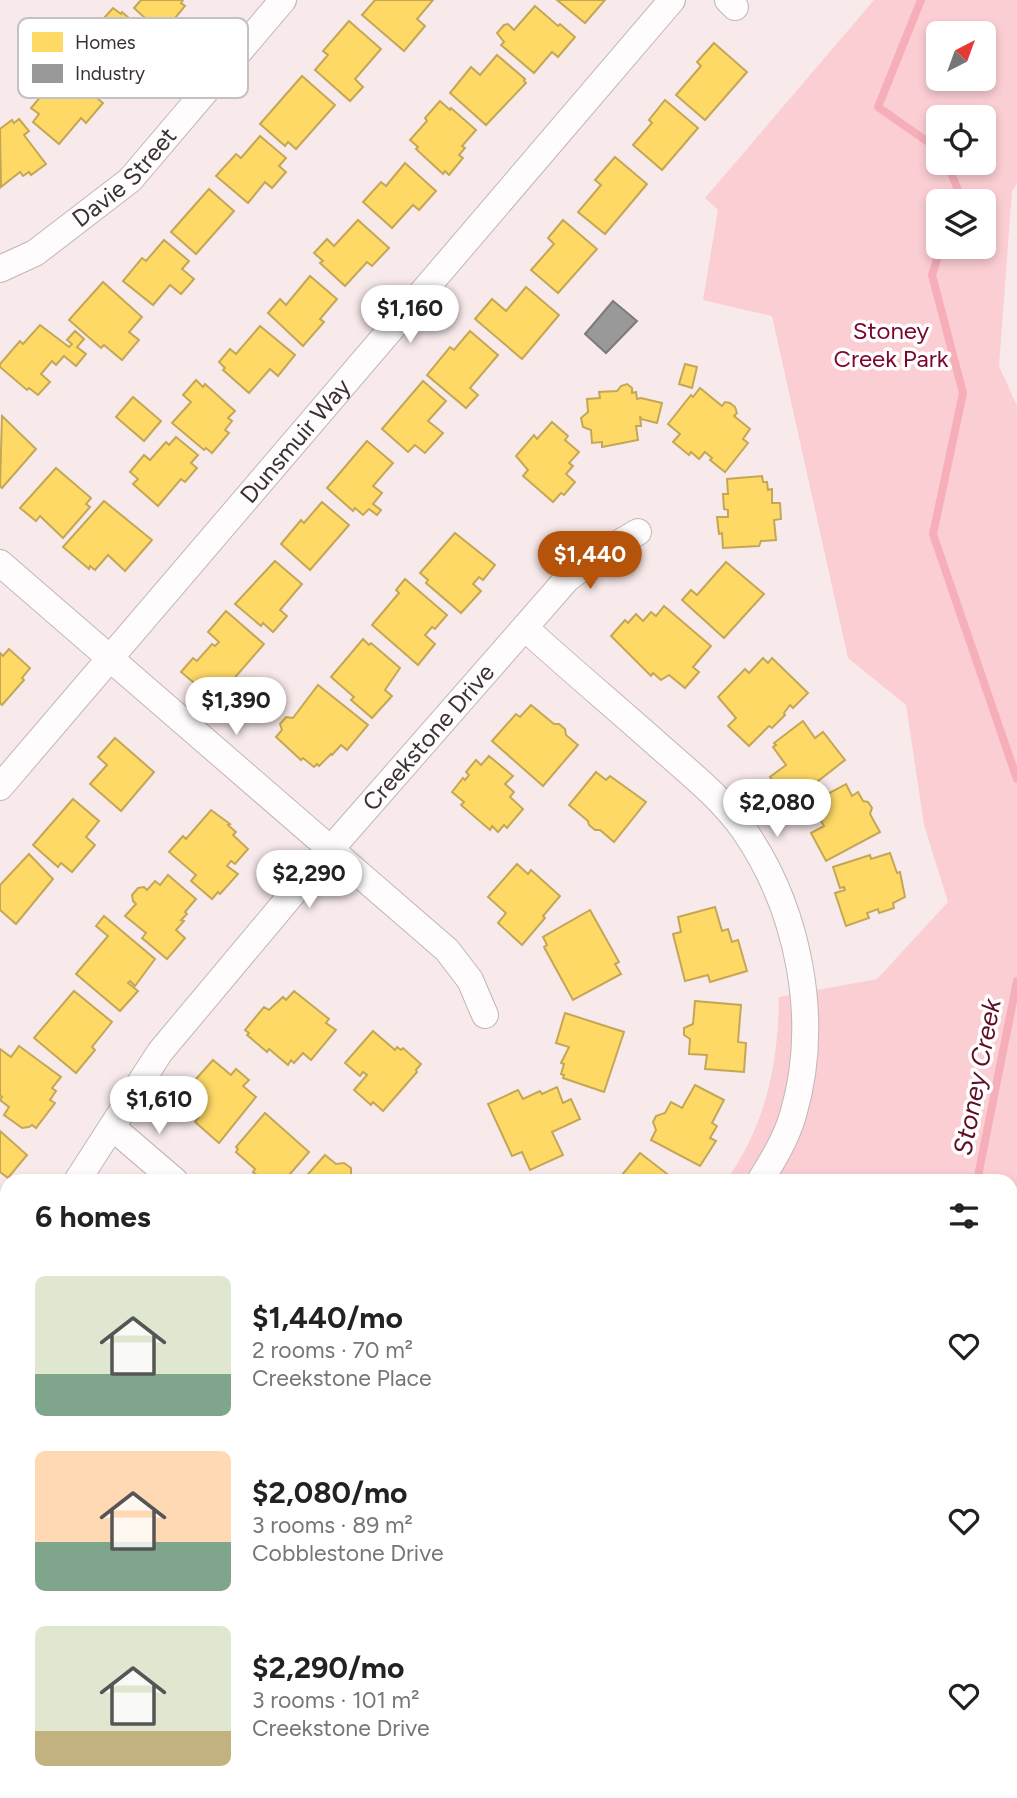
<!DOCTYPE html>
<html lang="en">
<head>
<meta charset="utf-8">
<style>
	:root { --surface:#fff; --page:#f6f6f6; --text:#222; --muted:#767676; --accent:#b45309 }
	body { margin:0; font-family:Figtree,sans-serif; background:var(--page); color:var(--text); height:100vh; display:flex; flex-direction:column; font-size:26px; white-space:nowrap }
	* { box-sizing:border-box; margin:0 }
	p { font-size:23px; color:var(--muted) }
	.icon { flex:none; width:38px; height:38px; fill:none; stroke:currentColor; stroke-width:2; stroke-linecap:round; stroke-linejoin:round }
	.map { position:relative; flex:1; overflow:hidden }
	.details { position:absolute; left:0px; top:1174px; width:1018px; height:625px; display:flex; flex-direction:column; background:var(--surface); border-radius:21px 21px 0 0; box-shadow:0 4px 10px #0003 }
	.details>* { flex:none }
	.needle { width:46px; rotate:41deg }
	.tools { position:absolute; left:926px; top:21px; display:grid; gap:14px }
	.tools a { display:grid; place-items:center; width:70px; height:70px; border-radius:10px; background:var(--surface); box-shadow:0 4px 10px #0003; font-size:35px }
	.price { position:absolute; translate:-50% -60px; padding:0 16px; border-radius:24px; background:#fff; color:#222; font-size:23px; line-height:46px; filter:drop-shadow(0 2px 4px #0008) }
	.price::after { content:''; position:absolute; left:50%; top:42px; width:21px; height:16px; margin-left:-10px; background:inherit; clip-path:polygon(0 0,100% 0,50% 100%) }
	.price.selected { background:var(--accent); color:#fff }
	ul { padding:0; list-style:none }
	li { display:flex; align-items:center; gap:21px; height:175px; padding:0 35px }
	li span { display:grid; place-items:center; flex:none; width:196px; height:140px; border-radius:10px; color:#555 }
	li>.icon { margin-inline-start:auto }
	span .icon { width:84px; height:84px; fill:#fffc; stroke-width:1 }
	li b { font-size:30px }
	h2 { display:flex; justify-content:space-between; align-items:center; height:84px; padding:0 35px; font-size:30px }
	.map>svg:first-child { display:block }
	.green { fill:#fbced3; fill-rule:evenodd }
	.homes { fill:#ffd966; stroke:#c4a756; stroke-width:2 }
	.industry { fill:#999; stroke:#7d7a7a; stroke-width:2 }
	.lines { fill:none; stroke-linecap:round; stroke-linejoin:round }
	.stream { stroke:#f6aeb9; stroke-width:8 }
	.street-casing { stroke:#c1b6b7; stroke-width:28 }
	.street { stroke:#fefcfc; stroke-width:26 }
	.labels { text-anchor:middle; stroke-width:7; stroke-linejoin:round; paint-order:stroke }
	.street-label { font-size:24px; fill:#3b3132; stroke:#fff }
	.park-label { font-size:24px; fill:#7b052e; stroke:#fff }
	.water-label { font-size:26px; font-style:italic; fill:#610c25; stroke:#fff }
	.key { fill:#fff; stroke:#c4c1c2; stroke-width:2 }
	.key-label { font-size:19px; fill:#3b3132 }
</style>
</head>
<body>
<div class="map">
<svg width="1017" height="1798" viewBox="0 0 1017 1798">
	<rect width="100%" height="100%" fill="#f8eaeb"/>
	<g class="green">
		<path d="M 874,0 L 1017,0 L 1017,184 L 1012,191 L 999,366 L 1017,406 L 1017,1798 L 878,1798 L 878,1792 L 1012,1792 L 1012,1181 L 726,1181 C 766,1125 778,1065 779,997 L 877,979 L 948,902 L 924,825 L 906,705 L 848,658 L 772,316 L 703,300 L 718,210 L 705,198 ZM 938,33 L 984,33 L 984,79 L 938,79 ZM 938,117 L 984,117 L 984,163 L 938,163 ZM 938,201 L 984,201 L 984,247 L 938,247 Z"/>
		<path d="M 0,1605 L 7,1612 L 7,1685 L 0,1683 Z"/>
		<path d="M 248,1792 L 540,1792 L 535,1798 L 242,1798 Z"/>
		<path d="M 555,1792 L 677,1792 L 684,1798 L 552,1798 Z"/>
	</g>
	<g class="homes">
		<path d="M 141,0 L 183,0 L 181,3 L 185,6 L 166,29 L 162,25 L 158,30 L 134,8 Z"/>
		<path d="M 375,0 L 433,0 L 417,19 L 425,26 L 404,51 L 362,15 Z"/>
		<path d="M 557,0 L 605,0 L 585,23 Z"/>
		<path d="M 535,6 L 558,26 L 560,24 L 575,37 L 558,57 L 552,52 L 534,73 L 501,45 L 504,42 L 497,33 L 504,25 L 508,24 L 514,30 Z"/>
		<path d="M 113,8 L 121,14 L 122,12 L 151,37 L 130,60 L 136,65 L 120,83 L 116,80 L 111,82 L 86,57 L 113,26 L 104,18 Z"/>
		<path d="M 349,21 L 381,49 L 355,79 L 363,87 L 350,101 L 315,70 L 328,55 L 323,51 Z"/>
		<path d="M 714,43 L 747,72 L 705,120 L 676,95 L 701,66 L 697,62 Z"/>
		<path d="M 497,55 L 525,79 L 524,81 L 526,83 L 486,125 L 450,93 L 471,67 L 480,75 Z"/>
		<path d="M 302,76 L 335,105 L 296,149 L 288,142 L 285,146 L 260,124 Z"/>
		<path d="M 72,77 L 103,103 L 86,123 L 81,118 L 59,144 L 33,122 L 39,114 L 31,108 L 47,89 L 56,96 Z"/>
		<path d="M 665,100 L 698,128 L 662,170 L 633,145 L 652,123 L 649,120 Z"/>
		<path d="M 440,101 L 450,110 L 451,108 L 476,130 L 462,146 L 465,148 L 459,155 L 463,158 L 449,175 L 445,171 L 443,174 L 416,149 L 418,147 L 410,140 L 427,121 L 425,118 Z"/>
		<path d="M 19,119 L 29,131 L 24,135 L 46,164 L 31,175 L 29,172 L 23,176 L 20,172 L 1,187 L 0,129 L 12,120 L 14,123 Z"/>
		<path d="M 260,136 L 286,158 L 279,166 L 286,172 L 272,188 L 265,182 L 248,203 L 216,176 L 236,154 L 241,158 Z"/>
		<path d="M 615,157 L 647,184 L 605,234 L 578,212 L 601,185 L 595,180 Z"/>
		<path d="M 405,163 L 436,191 L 419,210 L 413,205 L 392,228 L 363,202 L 381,182 L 386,186 Z"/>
		<path d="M 209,189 L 234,211 L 196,254 L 171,232 Z"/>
		<path d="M 358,220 L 389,248 L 372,266 L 367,262 L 345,286 L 320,263 L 323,261 L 314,253 L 327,239 L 334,246 Z"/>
		<path d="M 563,220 L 597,249 L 558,293 L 531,270 L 554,244 L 548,238 Z"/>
		<path d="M 164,240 L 189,261 L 182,269 L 194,279 L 181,294 L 170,285 L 153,305 L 123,281 L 142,258 L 146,261 Z"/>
		<path d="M 310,276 L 337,299 L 320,319 L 324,322 L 303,346 L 268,313 L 280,299 L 286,305 Z"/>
		<path d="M 103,282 L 142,317 L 129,332 L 139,340 L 122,360 L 104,345 L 101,348 L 69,320 Z"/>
		<path d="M 526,287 L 559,315 L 522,359 L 475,319 L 492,299 L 506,311 Z"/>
		<path d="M 40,325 L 69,347 L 72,344 L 67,340 L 75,331 L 84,339 L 77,347 L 86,354 L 76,366 L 64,356 L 56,365 L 52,361 L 41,374 L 50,382 L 38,395 L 29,388 L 27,390 L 0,367 L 0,364 L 20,341 L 23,344 Z"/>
		<path d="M 260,326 L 295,355 L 278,376 L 270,369 L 249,393 L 223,370 L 225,368 L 219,362 L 230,349 L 236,354 Z"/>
		<path d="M 470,331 L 498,355 L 470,388 L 478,395 L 466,408 L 427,375 L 450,347 L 454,350 Z"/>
		<path d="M 685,364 L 697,367 L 692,388 L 679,384 Z"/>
		<path d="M 196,380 L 203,387 L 205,384 L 235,411 L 228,418 L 232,421 L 225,430 L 229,433 L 212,453 L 206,448 L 204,450 L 172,423 L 191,402 L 183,395 Z"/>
		<path d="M 423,381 L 446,401 L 428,421 L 443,433 L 425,453 L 415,445 L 408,452 L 382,429 Z"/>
		<path d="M 627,384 L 632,388 L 632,393 L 636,392 L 637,399 L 641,398 L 662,403 L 657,423 L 641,419 L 640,416 L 641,426 L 636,426 L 638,440 L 602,447 L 602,442 L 592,443 L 591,430 L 583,427 L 581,418 L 588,412 L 587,399 L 600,398 L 599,392 L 617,391 L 621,386 Z"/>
		<path d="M 700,388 L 722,406 L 725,402 L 730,403 L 735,407 L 737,413 L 734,416 L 750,429 L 743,439 L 748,443 L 725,472 L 710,460 L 712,458 L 705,452 L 699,459 L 691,452 L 689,455 L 673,442 L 680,434 L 668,424 L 691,395 L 693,397 Z"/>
		<path d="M 133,397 L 161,421 L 144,441 L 116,417 Z"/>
		<path d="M 2,416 L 36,449 L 2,488 L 0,486 Z"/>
		<path d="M 552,422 L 568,436 L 565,440 L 579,452 L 569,463 L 573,466 L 566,474 L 575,482 L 564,495 L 561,493 L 553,502 L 523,476 L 528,470 L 516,456 L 534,435 L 537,439 Z"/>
		<path d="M 176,437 L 198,455 L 191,463 L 197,468 L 185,482 L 181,479 L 158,506 L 133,484 L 138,479 L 130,472 L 144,455 L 150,460 L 166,442 L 169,445 Z"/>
		<path d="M 367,441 L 393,463 L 373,486 L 382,493 L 373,504 L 381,510 L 377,515 L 369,509 L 363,515 L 355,508 L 353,511 L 327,488 Z"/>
		<path d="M 56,468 L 91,498 L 86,504 L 90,507 L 63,538 L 40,516 L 36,521 L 20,508 Z"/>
		<path d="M 762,476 L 763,482 L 767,482 L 768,490 L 772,489 L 772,503 L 780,503 L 781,519 L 774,520 L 776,540 L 761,541 L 759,546 L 723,548 L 722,533 L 719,534 L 717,517 L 728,517 L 728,510 L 724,509 L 723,494 L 728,494 L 727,479 Z"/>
		<path d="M 104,501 L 152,540 L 125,571 L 108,555 L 95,570 L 90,566 L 89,569 L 63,547 Z"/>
		<path d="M 322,502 L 349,525 L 310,570 L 281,544 L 301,520 L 304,523 Z"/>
		<path d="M 455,533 L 495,565 L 483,580 L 479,577 L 473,584 L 481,591 L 461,613 L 426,583 L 428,580 L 420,573 Z"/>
		<path d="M 275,561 L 302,584 L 280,610 L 287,616 L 273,632 L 263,623 L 261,626 L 235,604 Z"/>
		<path d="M 726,562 L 764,594 L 724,638 L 682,600 L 691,590 L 697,595 Z"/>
		<path d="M 405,579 L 447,615 L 435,629 L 432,627 L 425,635 L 435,644 L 418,665 L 372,625 L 399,593 L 396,590 Z"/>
		<path d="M 664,606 L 711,646 L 693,667 L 699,672 L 685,688 L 669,675 L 661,680 L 653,673 L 651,676 L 611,636 L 625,620 L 628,623 L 636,614 L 643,621 L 651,612 L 656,616 Z"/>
		<path d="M 226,611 L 264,644 L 225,689 L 221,686 L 211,697 L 181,672 L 193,658 L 197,661 L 212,644 L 215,646 L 219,642 L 208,632 Z"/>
		<path d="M 363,639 L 369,645 L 371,643 L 400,668 L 385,690 L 392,696 L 372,718 L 351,700 L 354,697 L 331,677 Z"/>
		<path d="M 9,649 L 30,668 L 22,678 L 24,680 L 2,705 L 0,703 L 0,653 L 3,656 Z"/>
		<path d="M 763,658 L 768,663 L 772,658 L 808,693 L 793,708 L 790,705 L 784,713 L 785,715 L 772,728 L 769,726 L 749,746 L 728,726 L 736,718 L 718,697 L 745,669 L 749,673 Z"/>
		<path d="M 318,685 L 368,725 L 347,750 L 341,745 L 332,755 L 331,754 L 319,766 L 317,764 L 314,767 L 303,758 L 301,760 L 276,737 L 282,730 L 280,724 L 286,717 L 293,718 Z"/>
		<path d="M 531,705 L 554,724 L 559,724 L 565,729 L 566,735 L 578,745 L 543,786 L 492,741 L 516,714 L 520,717 Z"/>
		<path d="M 803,721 L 815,738 L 823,732 L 845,760 L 790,803 L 770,777 L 786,765 L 773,747 L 776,745 L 774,743 Z"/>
		<path d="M 115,738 L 154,772 L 121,811 L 90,784 L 107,765 L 98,757 Z"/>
		<path d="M 489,756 L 513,776 L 505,784 L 514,792 L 510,797 L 523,809 L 507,828 L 504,825 L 498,832 L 492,826 L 490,830 L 461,805 L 464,802 L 452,792 L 463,778 L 465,780 L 469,775 L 466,772 L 476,760 L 481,765 Z"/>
		<path d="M 596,772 L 606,780 L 610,776 L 646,802 L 614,842 L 600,830 L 595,830 L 589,825 L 588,821 L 569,805 Z"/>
		<path d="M 846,784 L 852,796 L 858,792 L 863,801 L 868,802 L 872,808 L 870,814 L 880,832 L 826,861 L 811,833 L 824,826 L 811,803 Z"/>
		<path d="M 73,799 L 99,821 L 86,837 L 95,845 L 72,872 L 61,863 L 58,867 L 33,845 Z"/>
		<path d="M 211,810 L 230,824 L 228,825 L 236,832 L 233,835 L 248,849 L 235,864 L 231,861 L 227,866 L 238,874 L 220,894 L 218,892 L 212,899 L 191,881 L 196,875 L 169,852 L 183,836 L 186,839 Z"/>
		<path d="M 890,853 L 897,873 L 900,872 L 905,897 L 893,903 L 894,908 L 879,913 L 878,909 L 867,913 L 869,918 L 846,926 L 835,893 L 845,890 L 844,887 L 840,888 L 833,867 L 870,855 L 871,859 Z"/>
		<path d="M 29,854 L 53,879 L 16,924 L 0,910 L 0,885 Z"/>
		<path d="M 517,864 L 528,874 L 531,870 L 560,896 L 543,916 L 545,918 L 522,945 L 498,923 L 506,913 L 488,897 Z"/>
		<path d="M 168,875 L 196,899 L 185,912 L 187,914 L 181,920 L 184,921 L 176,930 L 185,938 L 167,959 L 142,938 L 146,933 L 125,916 L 136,904 L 133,901 L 132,895 L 138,888 L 144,887 L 147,890 L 155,881 L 160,885 Z"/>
		<path d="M 715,907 L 722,931 L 728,929 L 732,942 L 738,940 L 747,971 L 710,982 L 708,975 L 685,981 L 673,934 L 681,932 L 678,917 Z"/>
		<path d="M 590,910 L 619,962 L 615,964 L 621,974 L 573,1000 L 544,947 L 547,945 L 543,937 Z"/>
		<path d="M 104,916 L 155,959 L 135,986 L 130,981 L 128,983 L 138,991 L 120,1011 L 76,974 L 108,936 L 96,926 Z"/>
		<path d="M 74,991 L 112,1022 L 92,1047 L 95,1050 L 76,1073 L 34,1038 Z"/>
		<path d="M 294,991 L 329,1019 L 326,1023 L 336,1030 L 311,1060 L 303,1053 L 294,1063 L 291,1060 L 288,1065 L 269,1049 L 267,1052 L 247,1035 L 249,1033 L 245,1030 L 264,1007 L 269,1010 L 283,997 L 286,1000 Z"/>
		<path d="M 695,1001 L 741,1005 L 738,1042 L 746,1043 L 744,1072 L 705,1069 L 707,1055 L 689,1054 L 690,1039 L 684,1035 L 684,1028 L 693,1024 Z"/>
		<path d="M 565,1013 L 624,1032 L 604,1092 L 563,1078 L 564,1075 L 561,1074 L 564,1064 L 561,1063 L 569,1047 L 556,1043 Z"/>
		<path d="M 373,1031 L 395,1050 L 397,1047 L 401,1050 L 403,1048 L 421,1064 L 416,1070 L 417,1072 L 383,1111 L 373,1102 L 371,1105 L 354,1090 L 367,1075 L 363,1072 L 360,1076 L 345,1063 Z"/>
		<path d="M 19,1046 L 61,1077 L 52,1088 L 56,1091 L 50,1100 L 55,1103 L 36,1128 L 32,1125 L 29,1127 L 22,1128 L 4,1115 L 9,1107 L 0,1100 L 2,1097 L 0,1095 L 0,1049 L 11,1057 Z"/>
		<path d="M 213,1060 L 231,1075 L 236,1069 L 249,1080 L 243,1086 L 256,1097 L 219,1143 L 195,1122 L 199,1117 L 191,1111 L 201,1099 L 188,1088 Z"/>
		<path d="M 695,1085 L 724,1100 L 712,1123 L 717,1126 L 710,1138 L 716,1141 L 700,1166 L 651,1140 L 656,1130 L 653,1122 L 656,1116 L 665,1113 L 671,1102 L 682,1108 Z"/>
		<path d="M 557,1087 L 563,1103 L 571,1099 L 580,1119 L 552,1132 L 563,1155 L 530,1170 L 522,1152 L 512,1156 L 488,1104 L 518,1090 L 523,1099 L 540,1091 L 542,1094 Z"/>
		<path d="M 265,1113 L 309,1152 L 284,1181 L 264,1181 L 253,1172 L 255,1169 L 236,1152 L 238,1149 L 236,1147 Z"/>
		<path d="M 0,1131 L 27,1155 L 8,1178 L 0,1172 Z"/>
		<path d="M 640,1153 L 671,1177 L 669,1181 L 617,1181 Z"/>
		<path d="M 325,1155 L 336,1164 L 344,1163 L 351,1168 L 351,1177 L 356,1181 L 302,1181 Z"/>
		<path d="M 7,1516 L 7,1563 L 0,1557 L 0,1524 Z"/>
		<path d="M 0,1730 L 7,1730 L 7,1788 L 0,1789 Z"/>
		<path d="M 156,1792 L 229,1792 L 223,1798 L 161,1798 Z"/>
	</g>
	<path class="industry" d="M 613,301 L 637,321 L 606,353 L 585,334 Z"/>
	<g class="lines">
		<g class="stream">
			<path d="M 921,0 L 878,107 L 938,149"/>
			<path d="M 947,163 L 958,190 L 955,201"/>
			<path d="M 941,247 L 932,275 L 963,393 L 933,534 L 1017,779"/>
			<path d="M 977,1181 L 1017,981"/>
			<path d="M 1012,1606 L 1017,1637"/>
		</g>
		<g class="street-casing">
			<g id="street">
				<path d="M 728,0 L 735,7"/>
				<path id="s1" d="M 0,269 L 35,253 L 130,180 L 283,0"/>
				<path d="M 0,563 L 447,950 L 470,980 L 485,1015"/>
				<path d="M 525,628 C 568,667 613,705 657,744 C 686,770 721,797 744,830 C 799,910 821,1020 793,1115 C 786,1139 773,1160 760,1181"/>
				<path id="s2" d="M 0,787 L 672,0"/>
				<path d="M 112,1127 L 175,1181"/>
				<path id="s3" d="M 77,1181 L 160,1052 L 309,874 L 567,579 L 602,553 L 638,532"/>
				<path d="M 0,1284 L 7,1276"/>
			</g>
		</g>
		<use href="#street" class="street"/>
	</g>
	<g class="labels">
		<g class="street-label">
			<text dy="8" stroke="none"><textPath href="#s1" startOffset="156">Davie Street</textPath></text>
			<text dy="8" stroke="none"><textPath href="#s2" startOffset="455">Dunsmuir Way</textPath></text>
			<text dy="8" stroke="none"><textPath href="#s3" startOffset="567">Creekstone Drive</textPath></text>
		</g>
		<g class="park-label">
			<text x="891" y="339">Stoney<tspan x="891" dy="28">Creek Park</tspan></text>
		</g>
		<g class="water-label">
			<text transform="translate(977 1077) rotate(-79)" y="9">Stoney Creek</text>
		</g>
	</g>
	<rect x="18" y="18" width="230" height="80" rx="10" class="key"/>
	<rect x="32" y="32" width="31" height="20" fill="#ffd966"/>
	<rect x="32" y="64" width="31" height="19" fill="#999"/>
	<g class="key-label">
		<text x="75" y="49">Homes</text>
		<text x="75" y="80">Industry</text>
	</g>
</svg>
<div class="tools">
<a><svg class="needle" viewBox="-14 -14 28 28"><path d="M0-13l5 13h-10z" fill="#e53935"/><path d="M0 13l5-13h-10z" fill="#767676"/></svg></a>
<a><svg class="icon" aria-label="locate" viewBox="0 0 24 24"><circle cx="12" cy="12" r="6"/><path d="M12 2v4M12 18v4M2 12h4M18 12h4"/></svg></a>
<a><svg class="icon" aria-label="layers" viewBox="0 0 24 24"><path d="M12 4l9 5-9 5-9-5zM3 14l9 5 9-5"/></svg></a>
</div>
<b class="price" style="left:410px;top:345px">$1,160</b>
<b class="price selected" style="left:590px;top:591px">$1,440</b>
<b class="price" style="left:236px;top:737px">$1,390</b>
<b class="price" style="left:777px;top:839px">$2,080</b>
<b class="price" style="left:309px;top:910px">$2,290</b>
<b class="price" style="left:159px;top:1136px">$1,610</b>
<section class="details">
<h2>6 homes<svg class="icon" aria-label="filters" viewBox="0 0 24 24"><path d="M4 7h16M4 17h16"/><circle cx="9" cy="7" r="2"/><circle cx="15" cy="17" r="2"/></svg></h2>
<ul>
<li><span style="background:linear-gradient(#dfe7d0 70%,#7fa58c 0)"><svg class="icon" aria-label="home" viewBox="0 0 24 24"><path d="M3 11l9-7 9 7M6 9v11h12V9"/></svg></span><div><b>$1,440/mo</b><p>2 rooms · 70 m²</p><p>Creekstone Place</p></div><svg class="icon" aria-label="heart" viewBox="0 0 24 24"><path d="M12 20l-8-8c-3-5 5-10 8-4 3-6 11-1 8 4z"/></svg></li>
<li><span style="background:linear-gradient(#ffd9b3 65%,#7fa58c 0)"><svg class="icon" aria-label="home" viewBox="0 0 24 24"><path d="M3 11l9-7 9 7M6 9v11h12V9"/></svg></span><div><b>$2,080/mo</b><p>3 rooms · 89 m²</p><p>Cobblestone Drive</p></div><svg class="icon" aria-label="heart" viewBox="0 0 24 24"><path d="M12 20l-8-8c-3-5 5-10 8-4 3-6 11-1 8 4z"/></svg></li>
<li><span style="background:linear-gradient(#dfe7d0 75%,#c2b280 0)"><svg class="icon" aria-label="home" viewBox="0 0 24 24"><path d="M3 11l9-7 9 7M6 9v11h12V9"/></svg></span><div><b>$2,290/mo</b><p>3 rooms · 101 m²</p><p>Creekstone Drive</p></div><svg class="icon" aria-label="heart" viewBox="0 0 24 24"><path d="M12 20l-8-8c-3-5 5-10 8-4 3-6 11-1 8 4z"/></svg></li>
</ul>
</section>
</div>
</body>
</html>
